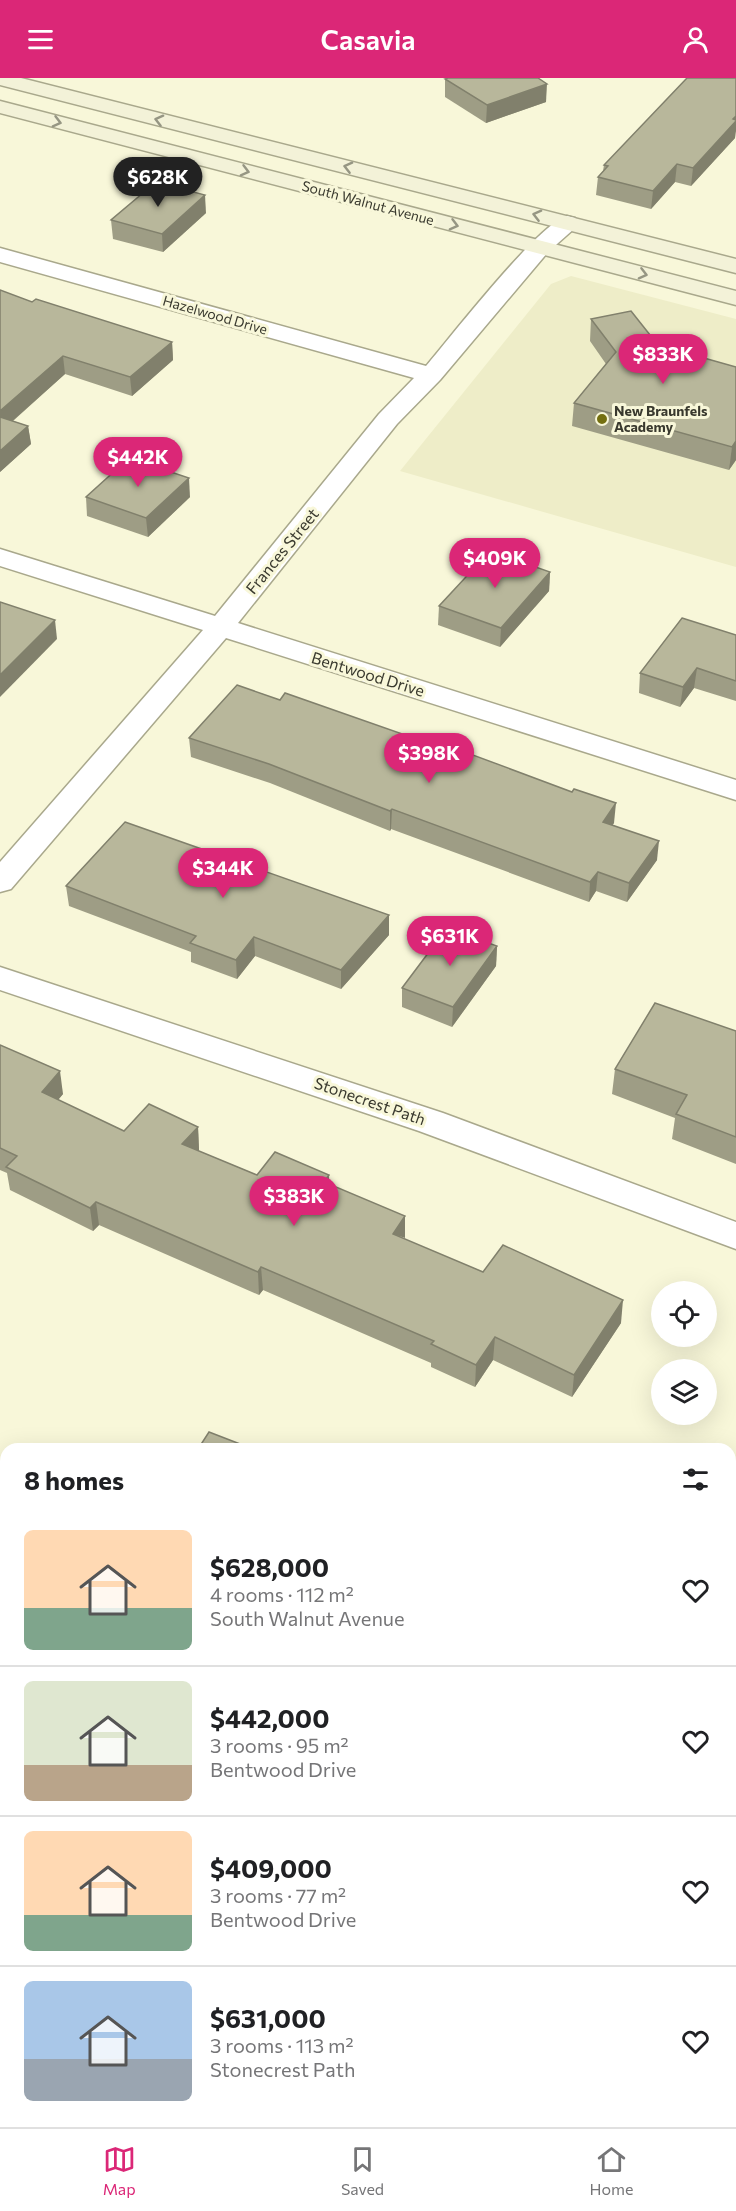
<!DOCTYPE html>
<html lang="en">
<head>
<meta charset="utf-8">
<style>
	:root { --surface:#fff; --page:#f6f6f6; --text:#202124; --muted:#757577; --line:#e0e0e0; --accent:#db2777 }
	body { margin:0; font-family:Commissioner,sans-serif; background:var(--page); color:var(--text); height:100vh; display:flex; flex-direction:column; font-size:22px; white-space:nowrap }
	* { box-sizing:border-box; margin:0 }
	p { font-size:20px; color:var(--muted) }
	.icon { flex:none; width:33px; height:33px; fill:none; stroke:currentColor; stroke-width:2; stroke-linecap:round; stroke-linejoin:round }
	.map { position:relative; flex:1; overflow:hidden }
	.sheet { position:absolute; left:0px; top:1365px; width:736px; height:684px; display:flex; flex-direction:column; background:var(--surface); border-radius:18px 18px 0 0; box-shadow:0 6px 24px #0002 }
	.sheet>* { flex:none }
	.tools { position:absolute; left:651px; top:1203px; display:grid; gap:12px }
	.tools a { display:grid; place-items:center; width:66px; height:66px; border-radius:50%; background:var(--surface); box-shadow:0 6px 24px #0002; font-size:30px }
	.price { position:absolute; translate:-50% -51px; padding:0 14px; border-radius:21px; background:var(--accent); color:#fff; font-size:20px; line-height:39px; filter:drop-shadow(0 2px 3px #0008) }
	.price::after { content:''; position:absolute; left:50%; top:36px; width:18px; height:14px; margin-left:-9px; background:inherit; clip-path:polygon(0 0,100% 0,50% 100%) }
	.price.on { background:#222; color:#fff }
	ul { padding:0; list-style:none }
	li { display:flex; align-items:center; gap:18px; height:150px; padding:0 24px }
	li+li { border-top:2px solid var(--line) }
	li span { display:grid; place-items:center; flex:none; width:168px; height:120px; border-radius:9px; color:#555 }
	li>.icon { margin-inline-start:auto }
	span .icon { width:72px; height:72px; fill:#fffc; stroke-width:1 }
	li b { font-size:26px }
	h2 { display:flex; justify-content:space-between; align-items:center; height:72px; padding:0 24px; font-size:26px }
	header { display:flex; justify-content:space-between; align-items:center; height:78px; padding:0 24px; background:var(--accent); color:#fff; font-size:27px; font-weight:600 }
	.menu { display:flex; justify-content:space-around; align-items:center; height:84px; border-top:2px solid var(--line); background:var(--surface); font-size:16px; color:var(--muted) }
	.menu a { display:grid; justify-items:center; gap:3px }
	.menu .on { color:var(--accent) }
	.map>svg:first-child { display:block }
	.built { fill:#eeedc8 }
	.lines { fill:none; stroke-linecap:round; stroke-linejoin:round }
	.street-casing { stroke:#a9a88c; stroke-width:3 }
	.secondary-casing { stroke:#a9a88c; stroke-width:3 }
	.street { fill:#fff; fill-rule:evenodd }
	.secondary { fill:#f3f2d8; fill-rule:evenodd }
	.wall { fill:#9e9d85 }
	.shaded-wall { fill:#81806c }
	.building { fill:#b8b79b; stroke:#81806c; stroke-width:1.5 }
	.oneway { stroke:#969683 }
	.poi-dot { fill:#746f10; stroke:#f8f7d9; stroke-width:2 }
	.labels { text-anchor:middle; stroke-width:6; stroke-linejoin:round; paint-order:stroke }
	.far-street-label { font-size:14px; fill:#39392e; stroke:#f8f7d9 }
	.far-poi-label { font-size:14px; font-weight:bold; fill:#39392e; stroke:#f8f7d9; text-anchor:start }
	.street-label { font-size:16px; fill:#39392e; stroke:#f8f7d9 }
</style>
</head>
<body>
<header><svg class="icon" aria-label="menu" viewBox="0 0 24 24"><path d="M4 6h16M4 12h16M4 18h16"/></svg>Casavia<svg class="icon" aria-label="person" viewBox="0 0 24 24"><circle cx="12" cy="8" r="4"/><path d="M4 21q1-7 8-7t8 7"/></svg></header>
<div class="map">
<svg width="736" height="2049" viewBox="0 0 736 2049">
	<rect width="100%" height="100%" fill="#f8f7d9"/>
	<path class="built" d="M 571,198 L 736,241 L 736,489 L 400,393 L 551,206 Z"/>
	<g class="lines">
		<g class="street-casing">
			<g id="street">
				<path d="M 567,138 L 575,140 L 578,145 L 575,150 L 548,174 L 440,302 L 397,346 L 238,545 L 736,702 L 736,722 L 226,560 L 11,811 L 0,814 L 0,784 L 203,552 L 0,488 L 0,471 L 215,538 L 379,336 L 414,300 L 0,184 L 0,170 L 426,288 C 450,260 539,145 567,138 Z"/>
				<path d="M 0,889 L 443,1035 L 736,1144 L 736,1171 L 419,1053 L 0,912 Z"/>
				<path d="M 0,1528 L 6,1530 L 6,1564 L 0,1562 Z"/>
			</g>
		</g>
		<g class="secondary-casing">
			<g id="secondary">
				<path d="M 0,0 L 21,0 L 736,181 L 736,195 L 0,7 Z"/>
				<path d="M 0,23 L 736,213 L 736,227 L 0,35 Z"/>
			</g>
		</g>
		<use href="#street" class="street"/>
		<use href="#secondary" class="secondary"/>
	</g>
	<g class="wall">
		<path d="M 445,1 L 546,24 L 486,45 L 445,19 Z"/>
		<path d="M 735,54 L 735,60 L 691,108 L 675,104 L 651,131 L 596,117 L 598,99 L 603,93 L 604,87 Z"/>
		<path d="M 206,135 L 163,174 L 113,161 L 111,142 Z"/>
		<path d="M 32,224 L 172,264 L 173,282 L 132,318 L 65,296 L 13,343 L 28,348 L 31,366 L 0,394 Z"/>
		<path d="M 591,241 L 658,267 L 736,289 L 736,382 L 729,392 L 572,348 L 574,325 L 606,286 L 590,263 Z"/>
		<path d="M 86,419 L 190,419 L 148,459 L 87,438 Z"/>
		<path d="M 550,494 L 549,513 L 500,569 L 438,547 L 439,528 Z"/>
		<path d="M 736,557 L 736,623 L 694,610 L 680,629 L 639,615 L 640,595 Z"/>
		<path d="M 189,660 L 614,745 L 612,747 L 657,782 L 627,824 L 596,813 L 589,824 L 391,751 L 390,753 L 270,705 L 191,679 Z"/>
		<path d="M 66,808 L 389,857 L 341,911 L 255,878 L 237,901 L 191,884 L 191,874 L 69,828 Z"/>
		<path d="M 497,868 L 496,888 L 452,949 L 402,929 L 402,910 Z"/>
		<path d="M 736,953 L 736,1086 L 672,1061 L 675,1040 L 612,1016 L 615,991 Z"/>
		<path d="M 0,967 L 63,1016 L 58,1022 L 124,1053 L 198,1049 L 199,1072 L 199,1073 L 257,1097 L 329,1106 L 404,1161 L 483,1194 L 621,1245 L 572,1319 L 493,1282 L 475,1309 L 431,1289 L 431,1285 L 263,1212 L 259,1217 L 99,1147 L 93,1153 L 10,1112 L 7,1095 L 0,1092 Z"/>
		<path d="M 736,1584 L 736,1767 L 730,1758 L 730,1587 Z"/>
		<path d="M 6,1713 L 6,1872 L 0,1869 L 0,1721 Z"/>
	</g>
	<g class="shaded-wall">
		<path d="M 547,6 L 546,24 L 486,45 L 487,27 Z"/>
		<path d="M 736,38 L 736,53 L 735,60 L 691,108 L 693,90 Z"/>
		<path d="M 677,86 L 675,104 L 651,131 L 653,113 Z"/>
		<path d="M 205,117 L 206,135 L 163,174 L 162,156 Z"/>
		<path d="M 172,264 L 173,282 L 132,318 L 130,299 Z"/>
		<path d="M 63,278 L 65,296 L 0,354 L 0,333 Z"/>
		<path d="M 28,348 L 31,366 L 0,394 L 0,373 Z"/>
		<path d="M 736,363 L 736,382 L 729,392 L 732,369 Z"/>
		<path d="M 189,400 L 190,419 L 148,459 L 146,440 Z"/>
		<path d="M 550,494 L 549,513 L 500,569 L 501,550 Z"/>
		<path d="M 55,542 L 57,561 L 0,619 L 0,597 Z"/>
		<path d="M 697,590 L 694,610 L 680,629 L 683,609 Z"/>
		<path d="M 616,725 L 614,745 L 601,763 L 603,744 Z"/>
		<path d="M 392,731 L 391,751 L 390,753 L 390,733 Z"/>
		<path d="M 659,763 L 657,782 L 627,824 L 629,805 Z"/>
		<path d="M 598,794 L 596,813 L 589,824 L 590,804 Z"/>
		<path d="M 389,837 L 389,857 L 341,911 L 341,892 Z"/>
		<path d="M 254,859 L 255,878 L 237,901 L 236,882 Z"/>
		<path d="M 497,868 L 496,888 L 452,949 L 453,929 Z"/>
		<path d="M 60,993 L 63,1016 L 45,1037 L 42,1014 Z"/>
		<path d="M 198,1049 L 199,1072 L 184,1089 L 182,1066 Z"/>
		<path d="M 329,1097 L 330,1120 L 324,1104 Z"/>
		<path d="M 96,1124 L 99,1147 L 93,1153 L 90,1130 Z"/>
		<path d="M 405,1138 L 405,1160 L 393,1156 Z"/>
		<path d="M 261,1189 L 263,1212 L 259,1217 L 258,1194 Z"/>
		<path d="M 623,1222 L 621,1245 L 572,1319 L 574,1297 Z"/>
		<path d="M 495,1259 L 493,1282 L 475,1309 L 476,1287 Z"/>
	</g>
	<g class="building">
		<path d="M 448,0 L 538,0 L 547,6 L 487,27 L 445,1 Z"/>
		<path d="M 687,0 L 736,0 L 736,38 L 733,41 L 736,42 L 736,43 L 693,90 L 677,86 L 653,113 L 598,99 L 608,88 L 604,87 Z"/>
		<path d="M 156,104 L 205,117 L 162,156 L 111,142 Z"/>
		<path d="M 0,212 L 32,224 L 36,221 L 172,264 L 130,299 L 63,278 L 0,333 Z"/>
		<path d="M 631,233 L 658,267 L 736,289 L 736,363 L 732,369 L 574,325 L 616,274 L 591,241 Z"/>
		<path d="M 0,339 L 28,348 L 0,373 Z"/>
		<path d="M 129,380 L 189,400 L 146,440 L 86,419 Z"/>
		<path d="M 490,473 L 550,494 L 501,550 L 439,528 Z"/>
		<path d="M 0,524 L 55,542 L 0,597 Z"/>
		<path d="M 682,540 L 736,557 L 736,603 L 697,590 L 683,609 L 640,595 Z"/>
		<path d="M 237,607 L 280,622 L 285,615 L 462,677 L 465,674 L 572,714 L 574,711 L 616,725 L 603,744 L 659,763 L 629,805 L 598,794 L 590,804 L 392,731 L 390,733 L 269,686 L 189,660 Z"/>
		<path d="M 125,744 L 389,837 L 341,892 L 254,859 L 236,882 L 190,865 L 196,858 L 66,808 Z"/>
		<path d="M 447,850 L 497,868 L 453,929 L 402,910 Z"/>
		<path d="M 655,925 L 736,953 L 736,1059 L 676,1036 L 687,1017 L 615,991 Z"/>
		<path d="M 0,967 L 60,993 L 42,1014 L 124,1053 L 149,1026 L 198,1049 L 182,1066 L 257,1097 L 275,1074 L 329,1097 L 324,1104 L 405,1138 L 393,1156 L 483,1194 L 503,1167 L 623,1222 L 574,1297 L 495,1259 L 476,1287 L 431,1266 L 434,1263 L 261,1189 L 258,1194 L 96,1124 L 90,1130 L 6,1089 L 17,1078 L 0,1070 Z"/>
		<path d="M 209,1354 L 253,1371 L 198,1371 Z"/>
		<path d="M 736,1584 L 736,1662 L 730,1652 L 730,1587 Z"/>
		<path d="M 736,1679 L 736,1737 L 730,1727 L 730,1681 Z"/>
		<path d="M 6,1713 L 6,1854 L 0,1851 L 0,1721 Z"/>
		<path d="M 569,2043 L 697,2043 L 699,2049 L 553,2049 Z"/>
	</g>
	<defs><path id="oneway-chevron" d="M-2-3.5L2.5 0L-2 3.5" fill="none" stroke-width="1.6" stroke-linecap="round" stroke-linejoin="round" transform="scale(1.5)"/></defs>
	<g class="oneway">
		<use href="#oneway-chevron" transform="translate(159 42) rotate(-166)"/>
		<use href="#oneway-chevron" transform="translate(57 44) rotate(15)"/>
		<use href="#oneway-chevron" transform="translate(348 89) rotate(-166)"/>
		<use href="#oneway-chevron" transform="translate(245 93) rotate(15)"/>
		<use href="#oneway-chevron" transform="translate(537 137) rotate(-166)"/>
		<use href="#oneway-chevron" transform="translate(454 147) rotate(15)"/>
		<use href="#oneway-chevron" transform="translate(643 196) rotate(14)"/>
	</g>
	<circle class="poi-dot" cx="602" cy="341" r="6"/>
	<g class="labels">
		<g class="far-street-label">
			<text transform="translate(368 125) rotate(15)" y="5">South Walnut Avenue</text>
			<text transform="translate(215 237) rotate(16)" y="5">Hazelwood Drive</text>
		</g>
		<g class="far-poi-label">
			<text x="614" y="338">New Braunfels<tspan x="614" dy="16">Academy</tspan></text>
		</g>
		<g class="street-label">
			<text transform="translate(282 473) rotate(-51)" y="6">Frances Street</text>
			<text transform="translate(368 596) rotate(17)" y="6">Bentwood Drive</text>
			<text transform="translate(370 1023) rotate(19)" y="6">Stonecrest Path</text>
		</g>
	</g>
</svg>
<div class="tools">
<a><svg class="icon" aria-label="locate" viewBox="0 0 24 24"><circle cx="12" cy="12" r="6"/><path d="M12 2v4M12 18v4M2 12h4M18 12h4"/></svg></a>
<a><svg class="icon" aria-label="layers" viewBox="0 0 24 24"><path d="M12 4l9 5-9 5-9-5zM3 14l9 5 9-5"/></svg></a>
</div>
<b class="price on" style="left:158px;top:130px">$628K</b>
<b class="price" style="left:663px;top:307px">$833K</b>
<b class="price" style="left:138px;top:410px">$442K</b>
<b class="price" style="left:495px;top:511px">$409K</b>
<b class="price" style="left:429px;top:706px">$398K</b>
<b class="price" style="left:223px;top:821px">$344K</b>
<b class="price" style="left:450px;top:889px">$631K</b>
<b class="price" style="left:294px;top:1149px">$383K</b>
<section class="sheet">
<h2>8 homes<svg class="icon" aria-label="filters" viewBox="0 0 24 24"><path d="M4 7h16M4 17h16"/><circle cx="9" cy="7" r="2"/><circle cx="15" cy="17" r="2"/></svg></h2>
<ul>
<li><span style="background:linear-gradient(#ffd9b3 65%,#7fa58c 0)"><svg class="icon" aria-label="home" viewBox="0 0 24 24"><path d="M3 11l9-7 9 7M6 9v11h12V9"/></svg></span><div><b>$628,000</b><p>4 rooms · 112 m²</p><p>South Walnut Avenue</p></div><svg class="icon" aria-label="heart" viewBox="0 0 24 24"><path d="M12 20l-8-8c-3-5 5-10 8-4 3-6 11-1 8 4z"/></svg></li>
<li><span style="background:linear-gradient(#dfe7d0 70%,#b9a48a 0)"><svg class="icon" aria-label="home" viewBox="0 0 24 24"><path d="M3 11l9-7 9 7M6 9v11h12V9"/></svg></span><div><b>$442,000</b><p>3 rooms · 95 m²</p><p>Bentwood Drive</p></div><svg class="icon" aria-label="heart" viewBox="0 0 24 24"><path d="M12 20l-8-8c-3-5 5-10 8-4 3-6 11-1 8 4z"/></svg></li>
<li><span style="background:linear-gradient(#ffd9b3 70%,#7fa58c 0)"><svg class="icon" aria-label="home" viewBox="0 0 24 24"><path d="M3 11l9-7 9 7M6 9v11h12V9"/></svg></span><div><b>$409,000</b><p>3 rooms · 77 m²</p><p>Bentwood Drive</p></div><svg class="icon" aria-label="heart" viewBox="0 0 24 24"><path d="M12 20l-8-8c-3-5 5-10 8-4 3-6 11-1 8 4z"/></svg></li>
<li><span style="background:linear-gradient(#a9c7e8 65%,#9aa5b1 0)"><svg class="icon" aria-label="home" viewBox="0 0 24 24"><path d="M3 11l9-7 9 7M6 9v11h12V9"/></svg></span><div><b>$631,000</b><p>3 rooms · 113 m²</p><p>Stonecrest Path</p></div><svg class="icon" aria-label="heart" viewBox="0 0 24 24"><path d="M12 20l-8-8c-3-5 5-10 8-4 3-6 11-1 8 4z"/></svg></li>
</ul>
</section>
</div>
<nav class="menu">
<a class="on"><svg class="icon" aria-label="map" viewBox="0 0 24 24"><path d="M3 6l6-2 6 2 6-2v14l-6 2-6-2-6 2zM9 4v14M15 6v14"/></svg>Map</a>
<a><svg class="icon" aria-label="saved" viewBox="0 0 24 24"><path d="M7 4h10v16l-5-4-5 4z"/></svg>Saved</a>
<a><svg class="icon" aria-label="home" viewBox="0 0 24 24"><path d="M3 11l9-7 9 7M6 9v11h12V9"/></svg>Home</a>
</nav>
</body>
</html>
